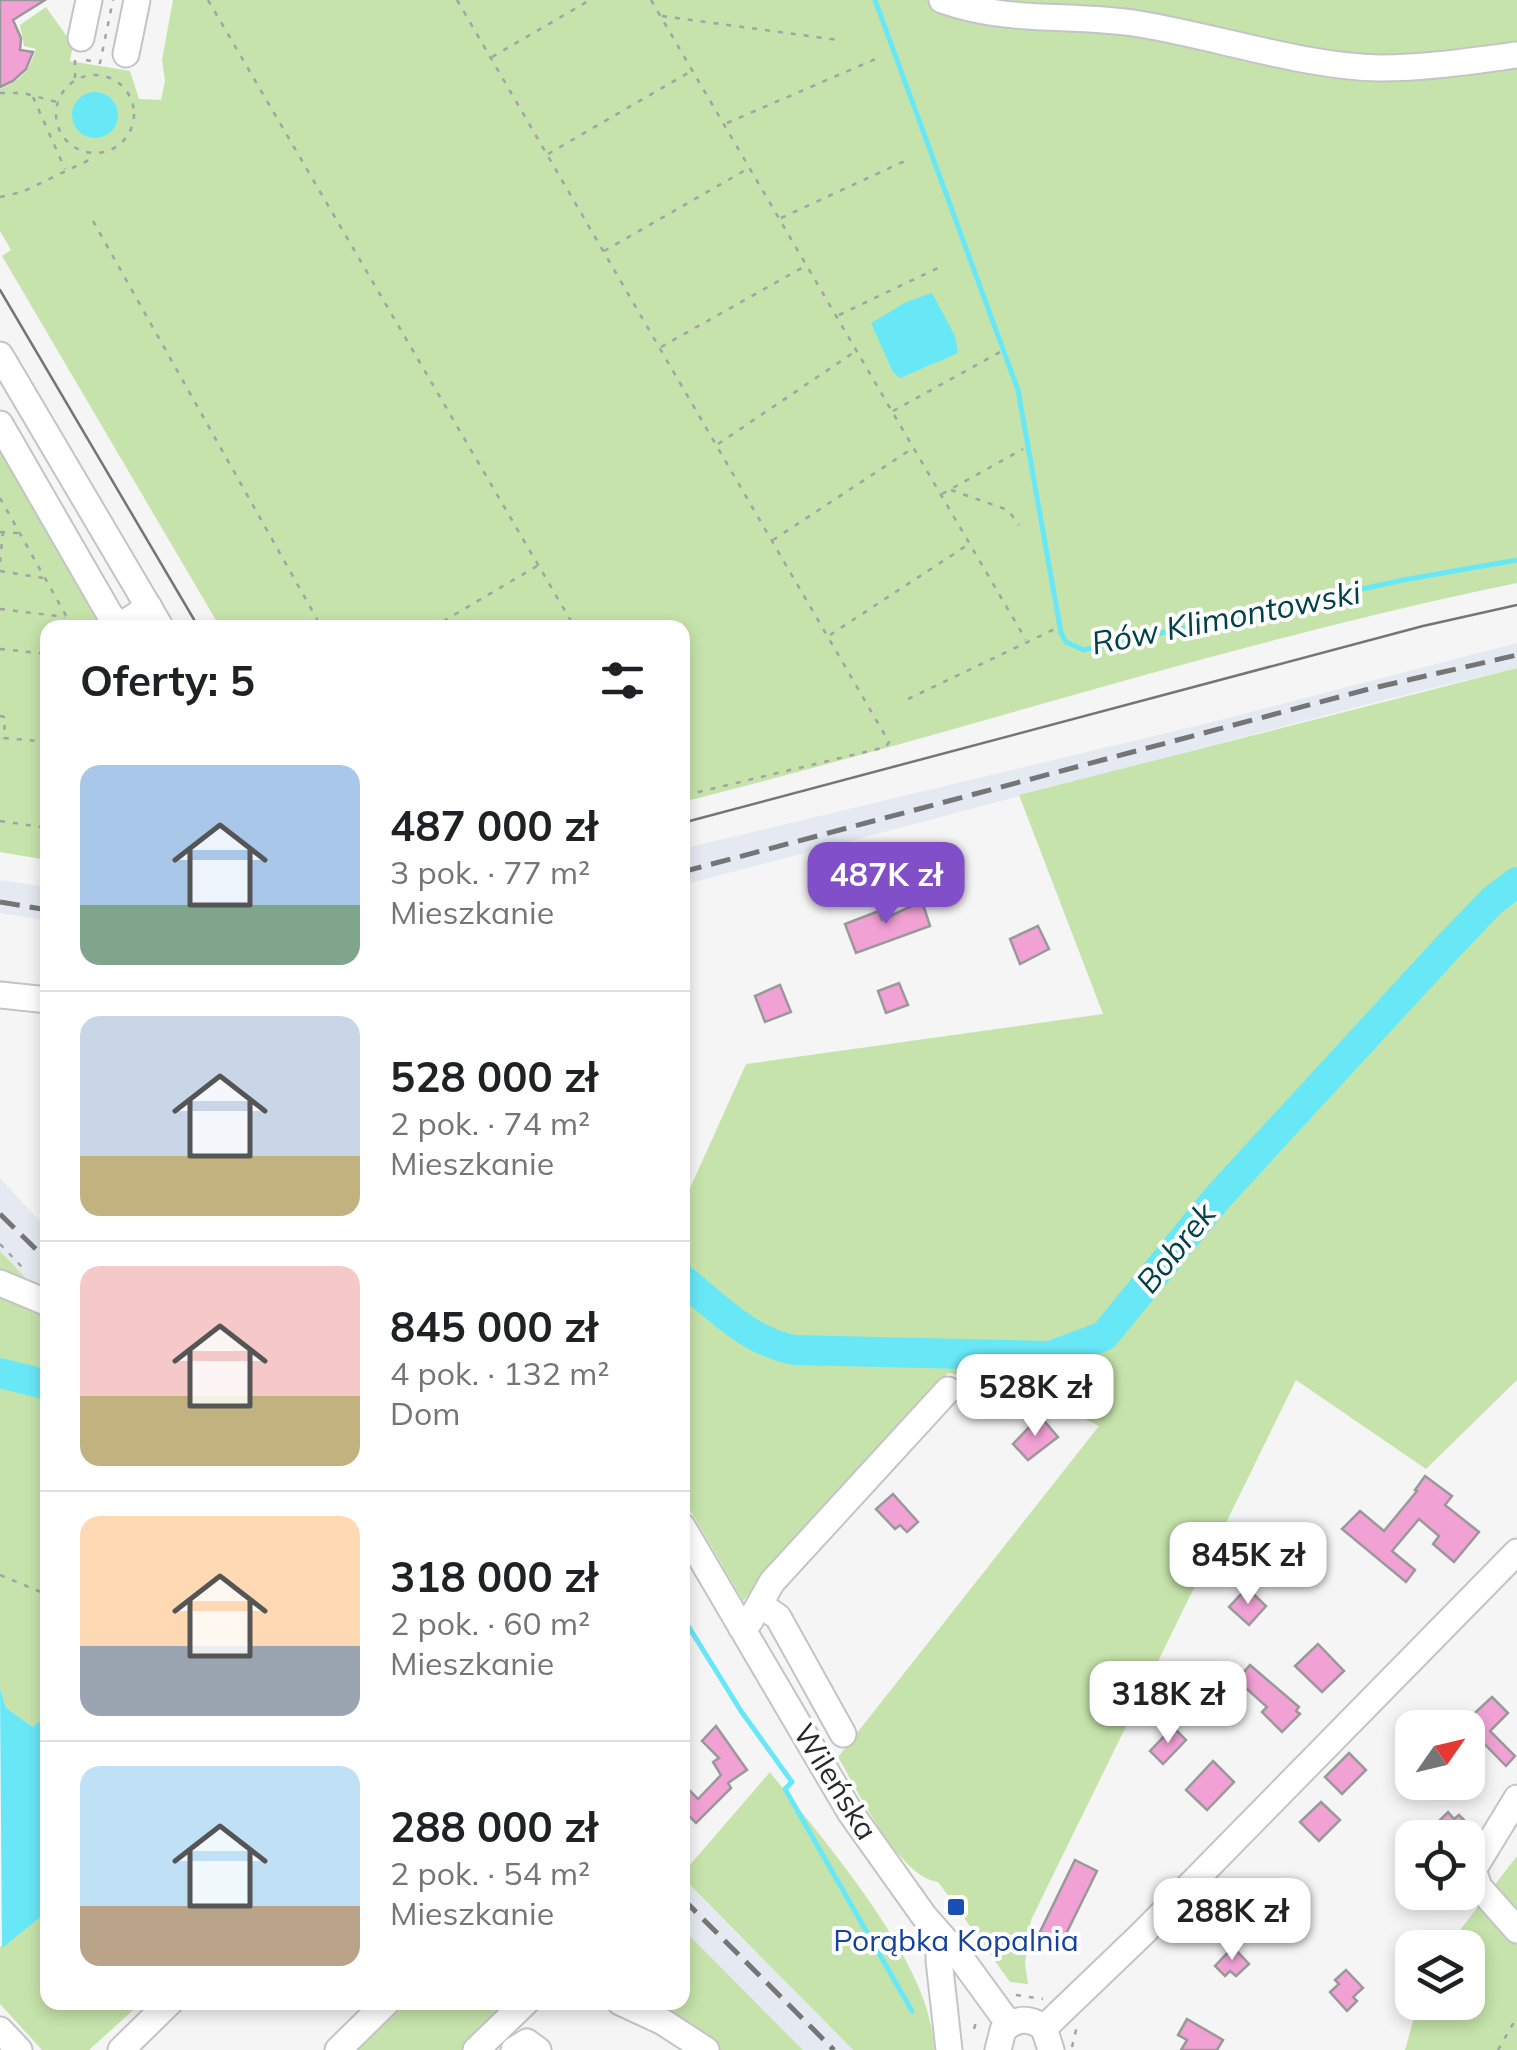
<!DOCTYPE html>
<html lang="pl">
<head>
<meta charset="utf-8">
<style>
	:root { --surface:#fff; --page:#f2f2f2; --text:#202124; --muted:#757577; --line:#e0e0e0; --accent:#8150c9 }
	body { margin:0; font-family:Mulish,sans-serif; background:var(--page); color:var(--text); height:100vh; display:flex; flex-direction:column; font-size:38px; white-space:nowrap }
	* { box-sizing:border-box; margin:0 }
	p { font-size:32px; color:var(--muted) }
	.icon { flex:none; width:55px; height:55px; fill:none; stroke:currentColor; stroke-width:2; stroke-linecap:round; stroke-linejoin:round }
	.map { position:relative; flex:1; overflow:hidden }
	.side { position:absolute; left:40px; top:620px; width:650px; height:1390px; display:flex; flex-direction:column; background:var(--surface); border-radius:20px; box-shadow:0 5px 15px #0003 }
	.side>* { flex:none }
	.needle { width:65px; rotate:56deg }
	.fabs { position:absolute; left:1395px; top:1710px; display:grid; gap:20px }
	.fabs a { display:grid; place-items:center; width:90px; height:90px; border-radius:20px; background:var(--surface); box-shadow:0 5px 15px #0003; font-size:50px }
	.price { position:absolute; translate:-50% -85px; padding:0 22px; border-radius:20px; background:#fff; color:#222; font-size:32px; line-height:65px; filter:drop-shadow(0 2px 5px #0008) }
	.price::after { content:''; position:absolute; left:50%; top:60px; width:30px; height:22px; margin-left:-15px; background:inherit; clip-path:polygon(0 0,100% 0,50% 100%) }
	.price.selected { background:var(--accent); color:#fff }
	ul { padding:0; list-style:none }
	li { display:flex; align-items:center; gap:30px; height:250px; padding:0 40px }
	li+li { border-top:2px solid var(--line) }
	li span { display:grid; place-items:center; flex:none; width:280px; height:200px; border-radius:20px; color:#555 }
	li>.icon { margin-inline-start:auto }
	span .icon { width:120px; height:120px; fill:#fffc; stroke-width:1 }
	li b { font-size:42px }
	h2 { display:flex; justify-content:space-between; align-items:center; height:120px; padding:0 40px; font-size:42px }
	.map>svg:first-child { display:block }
	.built { fill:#e5eaf2 }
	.green { fill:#c6e3ab }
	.water { fill:#68e8f7 }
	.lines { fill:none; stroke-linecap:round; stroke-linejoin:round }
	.stream { stroke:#68e8f7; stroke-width:5 }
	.river { stroke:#68e8f7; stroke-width:30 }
	.building { fill:#f1a1d4; stroke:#9a999a; stroke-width:2.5 }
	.minor-casing { stroke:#c3c4c5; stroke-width:29 }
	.path { stroke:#a3a3a4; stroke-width:2.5; stroke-dasharray:5 8; stroke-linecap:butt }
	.minor { stroke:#fff; stroke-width:25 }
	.tram { stroke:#757576; stroke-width:2.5 }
	.rail { stroke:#757576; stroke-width:5; stroke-dasharray:20 10; stroke-linecap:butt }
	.transit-dot { fill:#1a4fb4; stroke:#fff; stroke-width:4 }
	.labels { text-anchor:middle; stroke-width:8; stroke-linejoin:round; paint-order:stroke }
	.street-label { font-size:30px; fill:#282929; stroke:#fff }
	.transit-label { font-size:30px; fill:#164399; stroke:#fff }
	.water-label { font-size:32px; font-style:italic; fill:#024148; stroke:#fff }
</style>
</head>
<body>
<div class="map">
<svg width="1517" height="2050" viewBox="0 0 1517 2050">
	<rect width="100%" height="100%" fill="#f5f5f6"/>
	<g class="built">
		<path d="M 1517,643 L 1517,668 L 1384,700 L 683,885 L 682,849 L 1212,722 Z"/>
		<path d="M 0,880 L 47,887 L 47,921 L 0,913 Z"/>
		<path d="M 0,1178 L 47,1229 L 47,1300 L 0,1251 Z"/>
		<path d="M 682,1878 L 853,2050 L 803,2050 L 683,1929 Z"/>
	</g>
	<g class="green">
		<path d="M 173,0 L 1517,0 L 1517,583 C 1235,641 961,732 683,802 L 682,628 L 220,627 L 2,256 L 11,250 L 0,231 L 0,89 C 22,80 29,71 36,49 L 24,46 L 20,25 L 46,7 L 73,45 L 70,61 L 130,71 L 139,99 L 161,100 L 165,81 L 162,60 Z"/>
		<path d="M 0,448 L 100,627 L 48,628 L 47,860 L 0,852 Z"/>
		<path d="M 1517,668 L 1517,1380 L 1426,1469 L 1296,1380 L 1031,1920 L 1025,1963 L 1028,1984 L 1010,1982 L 962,1915 L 966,1911 L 955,1896 L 950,1898 L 938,1882 C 898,1876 858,1791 838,1757 L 1099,1426 L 1018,1384 L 948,1373 L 743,1601 L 683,1498 L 682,1206 L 746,1064 L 1103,1014 L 1019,795 Z"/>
		<path d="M 0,1251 L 47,1300 L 48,1714 L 33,1727 L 6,1708 L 0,1688 Z"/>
		<path d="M 770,1772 C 823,1841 933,1963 934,2050 L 853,2050 L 683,1878 L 683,1873 Z"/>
		<path d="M 1517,1856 L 1517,2050 L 1405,2050 L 1418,2003 L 1468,2002 L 1468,1948 L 1447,1947 Z"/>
		<path d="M 47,1906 L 48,2002 L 141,2003 L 89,2050 L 42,2050 L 0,2004 L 0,1947 L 44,1914 Z"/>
		<path d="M 683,1929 L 803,2050 L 715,2050 L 637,2003 L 682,2002 Z"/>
		<path d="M 407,2003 L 539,2003 L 490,2050 L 356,2050 Z"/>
	</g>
	<g class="water">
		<circle cx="95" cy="115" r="23"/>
		<path d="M 932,293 L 955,336 L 958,353 L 900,378 L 893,372 L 871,323 L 906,302 Z"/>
		<path d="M 0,1688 L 6,1708 L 33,1727 L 48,1714 L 47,1906 L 44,1914 L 2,1948 Z"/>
	</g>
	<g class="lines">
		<g class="stream">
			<path d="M 875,0 L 1018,390 L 1061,633 L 1066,642 L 1084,650 L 1403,580 L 1517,560"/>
			<path d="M 46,1385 L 44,1407 L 48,1415"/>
			<path d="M 682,1616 L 741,1711 L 792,1782 L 785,1789 L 912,2011"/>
		</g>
		<g class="river">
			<path d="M 682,1279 C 718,1308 748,1341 794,1350 L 1050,1356 L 1104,1336 L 1218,1197 L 1447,948 L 1492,901 L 1517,882"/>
			<path d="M 0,1373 L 48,1385"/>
		</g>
	</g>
	<g class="building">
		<path d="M 0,0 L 45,0 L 13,20 L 21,38 L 20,50 L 33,52 L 26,69 L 13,81 L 0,87 Z"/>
		<path d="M 922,901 L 930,926 L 856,953 L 845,924 L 879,911 L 882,920 Z"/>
		<path d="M 1038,926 L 1049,949 L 1020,964 L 1010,939 Z"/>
		<path d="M 899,983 L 908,1005 L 886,1013 L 878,991 Z"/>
		<path d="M 780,985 L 791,1012 L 765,1022 L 755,996 Z"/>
		<path d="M 1040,1416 L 1058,1437 L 1028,1460 L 1013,1444 Z"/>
		<path d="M 1425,1476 L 1452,1496 L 1445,1505 L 1479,1532 L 1454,1562 L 1433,1544 L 1439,1536 L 1419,1519 L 1392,1551 L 1415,1570 L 1406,1582 L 1342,1529 L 1360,1511 L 1384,1531 L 1417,1491 L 1415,1490 Z"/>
		<path d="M 893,1494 L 918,1522 L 907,1532 L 900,1525 L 895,1529 L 876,1509 Z"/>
		<path d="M 1247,1588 L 1266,1606 L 1249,1625 L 1229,1607 Z"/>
		<path d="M 1318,1644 L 1344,1671 L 1322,1692 L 1295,1666 Z"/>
		<path d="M 1250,1665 L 1299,1707 L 1296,1711 L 1300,1714 L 1282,1732 L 1262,1712 L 1267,1707 L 1237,1680 Z"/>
		<path d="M 1492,1697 L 1508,1713 L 1490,1731 L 1515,1756 L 1506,1766 L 1464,1723 Z"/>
		<path d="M 716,1726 L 747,1770 L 728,1783 L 731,1788 L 696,1823 L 682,1809 L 682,1783 L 698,1799 L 721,1775 L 713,1762 L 719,1758 L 702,1741 Z"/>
		<path d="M 1173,1727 L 1186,1740 L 1163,1764 L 1150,1751 Z"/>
		<path d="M 1349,1753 L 1366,1770 L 1342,1794 L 1325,1777 Z"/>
		<path d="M 1213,1761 L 1234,1782 L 1207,1810 L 1186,1790 Z"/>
		<path d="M 1321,1802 L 1340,1820 L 1319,1841 L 1300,1822 Z"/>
		<path d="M 1448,1812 L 1454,1819 L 1459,1815 L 1472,1828 L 1462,1838 L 1436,1838 L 1429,1831 Z"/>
		<path d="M 1075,1860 L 1097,1871 L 1061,1944 L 1039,1934 Z"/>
		<path d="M 1241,1890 L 1258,1909 L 1238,1927 L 1221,1907 Z"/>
		<path d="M 1233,1947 L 1249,1964 L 1236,1976 L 1230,1971 L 1225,1976 L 1215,1966 Z"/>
		<path d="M 1346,1970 L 1363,1988 L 1353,1997 L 1357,2001 L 1347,2011 L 1330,1992 L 1339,1984 L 1335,1980 Z"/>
		<path d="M 1187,2019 L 1223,2040 L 1217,2050 L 1181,2050 L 1187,2040 L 1178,2035 Z"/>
	</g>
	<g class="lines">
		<g class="minor-casing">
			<g id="minor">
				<path d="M 942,0 C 1010,24 1070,13 1139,24 C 1214,36 1305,67 1380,68 C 1426,68 1472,61 1517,55"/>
				<path d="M 81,38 L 89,0"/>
				<path d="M 126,54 L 137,0"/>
				<path d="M 0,355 L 161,628"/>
				<path d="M 0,424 L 110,615 L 120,626 L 149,607"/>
				<path d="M 0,995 L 48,1000"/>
				<path d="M 0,1283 L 48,1303"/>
				<path d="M 682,1526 L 850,1812 L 924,1916 L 960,1957 L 1009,2024"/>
				<path d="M 761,1605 L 778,1617 L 843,1734"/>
				<path d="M 741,1627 L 750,1621 L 772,1582 L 948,1390"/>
				<path d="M 1517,1798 L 1473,1870 L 1479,1887 L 1517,1930"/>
				<path d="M 940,1935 L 939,1960 L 949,2050"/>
				<path d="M 620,2002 L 663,2022 L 706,2050"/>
				<path d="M 1044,2028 L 1143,1933 L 1517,1552"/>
				<path d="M 0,2030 L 19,2050"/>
				<path d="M 121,2050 L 170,2002"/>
				<path d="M 338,2050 L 387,2002"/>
				<path d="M 476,2050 L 526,2002"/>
				<path d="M 514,2050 L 527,2042 L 538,2050"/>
				<path d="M 998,2050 L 1003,2030 C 1016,2018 1029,2017 1044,2028 L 1051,2050"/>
			</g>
		</g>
		<g class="path">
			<path d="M 208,0 L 575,628"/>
			<path d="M 457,0 L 889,742 L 886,747 L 682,796"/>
			<path d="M 651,0 L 1026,640"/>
			<path d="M 662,16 L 838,40"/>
			<path d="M 492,57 L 590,0"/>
			<path d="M 86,60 L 100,63 L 113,0"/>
			<circle cx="95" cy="114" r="39"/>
			<path d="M 75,78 L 75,57"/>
			<path d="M 0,93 L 23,93 L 57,102"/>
			<path d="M 33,97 L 65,169"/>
			<path d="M 727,123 L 878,58"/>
			<path d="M 548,154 L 693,70"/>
			<path d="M 0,197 L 22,192 L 87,161 L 89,155"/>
			<path d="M 781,218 L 907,160"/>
			<path d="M 93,221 L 322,628"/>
			<path d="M 604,251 L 749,168"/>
			<path d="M 839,315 L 942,266"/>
			<path d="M 661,347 L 807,265"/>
			<path d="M 893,411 L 1002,351"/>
			<path d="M 718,444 L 856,351"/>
			<path d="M 951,490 L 1008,510 L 1019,525"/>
			<path d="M 942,494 L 1023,449"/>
			<path d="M 0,498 L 73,628"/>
			<path d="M 0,532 L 18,533"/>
			<path d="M 773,540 L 913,448"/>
			<path d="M 0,562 L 3,532"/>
			<path d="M 0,571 L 43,578"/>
			<path d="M 0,609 L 65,617"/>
			<path d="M 432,628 L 537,566"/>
			<path d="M 830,635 L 969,544"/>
			<path d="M 0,649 L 48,654"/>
			<path d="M 908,699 L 1059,627"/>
			<path d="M 0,716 L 5,717 L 4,738 L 48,742"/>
			<path d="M 0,821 L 48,828"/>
			<path d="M 0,1244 L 23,1268"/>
			<path d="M 0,1575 L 48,1595"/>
			<path d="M 1016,1995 L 1043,1999"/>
			<path d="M 974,2029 L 977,2019"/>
			<path d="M 1072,2047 L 1077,2026"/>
			<path d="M 1498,2050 L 1517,2017"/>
		</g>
		<use href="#minor" class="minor"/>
		<g class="tram">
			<path d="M 0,290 L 199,628"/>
			<path d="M 682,823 L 1423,626 L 1517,605"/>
		</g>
		<g class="rail">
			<path d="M 682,872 L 1369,689 L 1517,655"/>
			<path d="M 0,902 L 48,910"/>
			<path d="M 0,1214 L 48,1261"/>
			<path d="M 682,1898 L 834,2050"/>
		</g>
	</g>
	<rect class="transit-dot" x="946" y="1897" width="20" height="20" rx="5"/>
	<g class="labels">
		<g class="street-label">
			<text transform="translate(835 1782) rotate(58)" y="10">Wileńska</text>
		</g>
		<g class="transit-label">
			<text x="956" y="1951">Porąbka Kopalnia</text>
		</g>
		<g class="water-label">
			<text transform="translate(1226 618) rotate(-11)" y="11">Rów Klimontowski</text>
			<text transform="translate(1176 1248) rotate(-51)" y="11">Bobrek</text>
		</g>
	</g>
</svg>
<div class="fabs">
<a><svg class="needle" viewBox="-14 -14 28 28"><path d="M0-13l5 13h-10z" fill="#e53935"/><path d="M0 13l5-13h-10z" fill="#757577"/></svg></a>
<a><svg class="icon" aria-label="locate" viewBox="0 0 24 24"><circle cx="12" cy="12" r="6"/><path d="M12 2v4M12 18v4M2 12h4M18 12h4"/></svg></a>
<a><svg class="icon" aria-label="layers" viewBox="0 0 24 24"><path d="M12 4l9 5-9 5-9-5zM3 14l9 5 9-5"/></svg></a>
</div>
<b class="price selected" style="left:886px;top:927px">487K zł</b>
<b class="price" style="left:1035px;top:1439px">528K zł</b>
<b class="price" style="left:1248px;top:1607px">845K zł</b>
<b class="price" style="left:1168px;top:1746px">318K zł</b>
<b class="price" style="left:1232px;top:1963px">288K zł</b>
<section class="side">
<h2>Oferty: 5<svg class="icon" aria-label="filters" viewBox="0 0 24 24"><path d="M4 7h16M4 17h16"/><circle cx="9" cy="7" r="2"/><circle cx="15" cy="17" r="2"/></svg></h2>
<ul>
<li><span style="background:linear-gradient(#a9c7e8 70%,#7fa58c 0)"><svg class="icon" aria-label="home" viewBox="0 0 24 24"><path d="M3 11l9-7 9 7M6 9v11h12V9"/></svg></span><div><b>487 000 zł</b><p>3 pok. · 77 m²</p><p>Mieszkanie</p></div></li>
<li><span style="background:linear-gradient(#c9d6e8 70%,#c2b280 0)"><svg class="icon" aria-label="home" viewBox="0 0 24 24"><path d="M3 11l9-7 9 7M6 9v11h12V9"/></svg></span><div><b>528 000 zł</b><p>2 pok. · 74 m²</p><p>Mieszkanie</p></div></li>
<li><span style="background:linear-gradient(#f6c9c9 65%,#c2b280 0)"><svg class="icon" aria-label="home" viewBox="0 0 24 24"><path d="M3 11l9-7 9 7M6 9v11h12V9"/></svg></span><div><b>845 000 zł</b><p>4 pok. · 132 m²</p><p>Dom</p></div></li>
<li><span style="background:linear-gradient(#ffd9b3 65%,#9aa5b1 0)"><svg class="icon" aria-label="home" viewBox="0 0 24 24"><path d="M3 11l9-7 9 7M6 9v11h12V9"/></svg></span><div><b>318 000 zł</b><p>2 pok. · 60 m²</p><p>Mieszkanie</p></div></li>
<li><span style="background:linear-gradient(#bfe0f5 70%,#b9a48a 0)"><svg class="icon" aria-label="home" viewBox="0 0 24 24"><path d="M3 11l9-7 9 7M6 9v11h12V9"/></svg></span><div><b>288 000 zł</b><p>2 pok. · 54 m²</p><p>Mieszkanie</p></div></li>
</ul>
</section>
</div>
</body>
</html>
